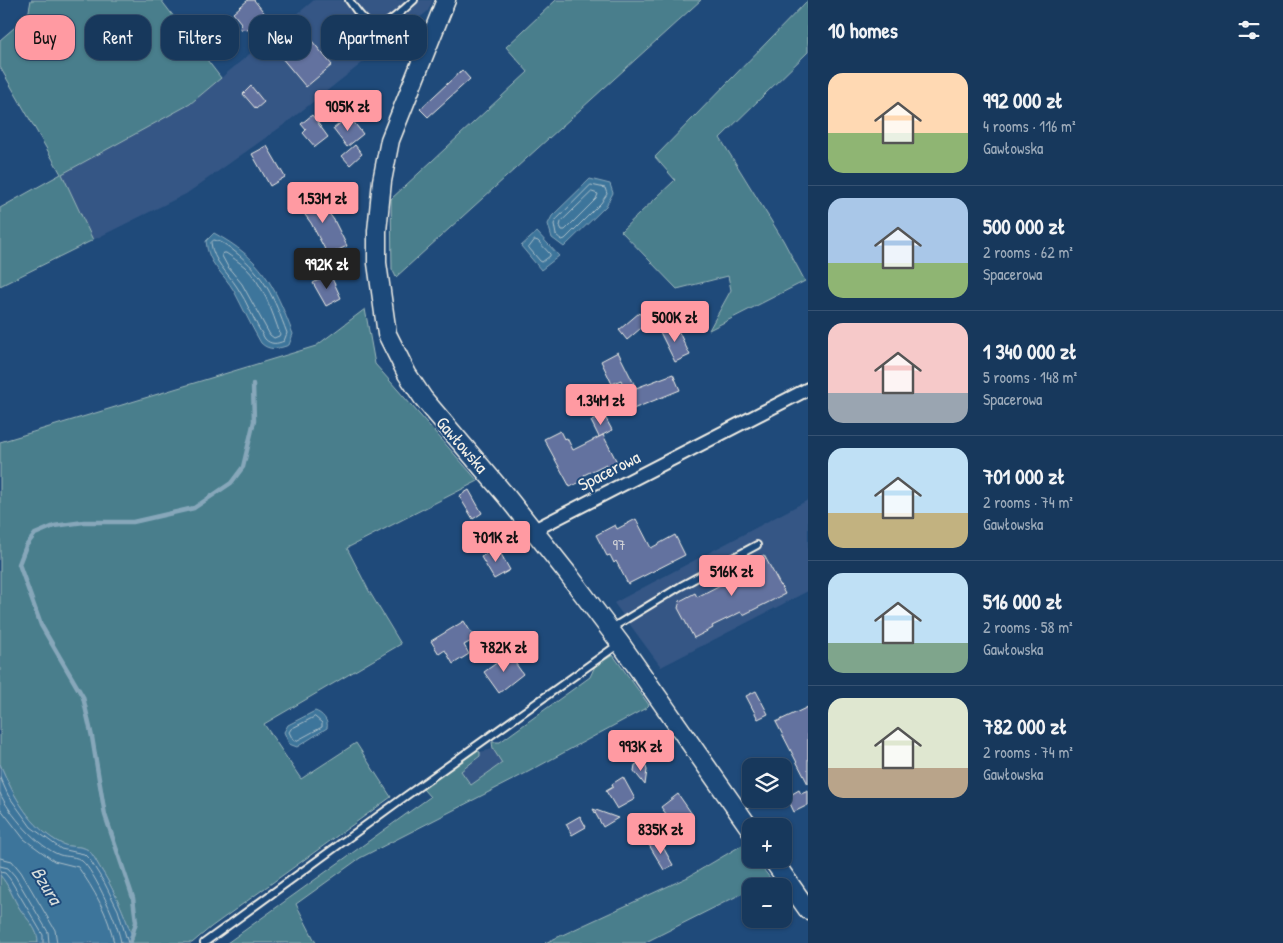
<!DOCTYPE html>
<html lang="en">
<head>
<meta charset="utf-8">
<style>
	:root { --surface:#17385c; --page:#203f62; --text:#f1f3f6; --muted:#9eacbb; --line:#365272; --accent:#ff9aa2 }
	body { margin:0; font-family:"Patrick Hand",sans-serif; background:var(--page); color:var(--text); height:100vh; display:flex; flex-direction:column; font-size:19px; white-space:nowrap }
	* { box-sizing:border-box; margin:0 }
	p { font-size:16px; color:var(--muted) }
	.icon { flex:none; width:28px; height:28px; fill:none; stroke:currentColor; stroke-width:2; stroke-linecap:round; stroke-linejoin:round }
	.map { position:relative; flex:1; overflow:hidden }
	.panel { display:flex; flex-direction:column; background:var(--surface); width:475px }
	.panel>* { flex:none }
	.guide { position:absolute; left:15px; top:15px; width:475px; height:45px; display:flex; gap:10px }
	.controls { position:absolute; left:742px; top:758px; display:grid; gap:10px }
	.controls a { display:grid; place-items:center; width:50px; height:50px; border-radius:10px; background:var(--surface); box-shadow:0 1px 4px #0004,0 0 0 1px var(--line); font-size:25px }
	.price { position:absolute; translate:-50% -42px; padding:0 11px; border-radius:5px; background:var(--accent); color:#111; font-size:16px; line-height:32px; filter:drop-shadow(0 1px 2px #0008) }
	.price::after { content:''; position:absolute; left:50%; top:30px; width:15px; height:11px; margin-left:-8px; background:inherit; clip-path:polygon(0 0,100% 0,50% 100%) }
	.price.active { background:#222; color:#fff }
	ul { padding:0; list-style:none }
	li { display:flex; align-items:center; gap:15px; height:125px; padding:0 20px }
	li+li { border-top:1px solid var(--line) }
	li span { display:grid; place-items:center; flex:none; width:140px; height:100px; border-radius:15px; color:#555 }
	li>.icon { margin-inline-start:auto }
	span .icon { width:60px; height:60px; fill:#fffc; stroke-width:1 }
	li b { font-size:21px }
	h2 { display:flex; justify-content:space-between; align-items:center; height:60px; padding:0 20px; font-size:21px }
	.tag { padding:0 18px; border-radius:15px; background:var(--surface); box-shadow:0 1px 4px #0004,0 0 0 1px var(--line); font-size:18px; line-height:45px }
	.tag.active { background:var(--accent); color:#111 }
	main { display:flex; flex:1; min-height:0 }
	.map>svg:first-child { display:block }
	.built { fill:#345685 }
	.green { fill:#487e8c; stroke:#9eb8ba }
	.water { fill:#3e759b; stroke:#87a7ba }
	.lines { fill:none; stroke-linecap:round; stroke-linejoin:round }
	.shore { stroke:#abbfc9; stroke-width:1 }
	.stream { stroke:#87a7ba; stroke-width:4.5 }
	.building { fill:#64729f; stroke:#f4f1e8 }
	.lane-casing { stroke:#f4f1e8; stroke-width:10 }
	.street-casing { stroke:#f4f1e8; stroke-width:16 }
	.secondary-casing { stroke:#f4f1e8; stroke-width:21 }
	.lane { stroke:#1f4a7a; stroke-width:6 }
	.street { stroke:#1f4a7a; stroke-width:12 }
	.secondary { stroke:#1f4a7a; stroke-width:18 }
	.labels { text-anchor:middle; stroke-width:4; stroke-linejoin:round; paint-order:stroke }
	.number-label { font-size:15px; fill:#d0d1d6 }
	.street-label { font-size:18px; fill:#f4f1e8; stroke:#1f4a7a }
	.water-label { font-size:19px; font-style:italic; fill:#d9dedc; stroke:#1f4a7a }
</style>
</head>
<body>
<main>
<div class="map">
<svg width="808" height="943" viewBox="0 0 808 943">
	<rect width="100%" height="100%" fill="#1f4a7a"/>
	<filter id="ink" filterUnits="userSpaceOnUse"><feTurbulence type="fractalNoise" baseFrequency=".02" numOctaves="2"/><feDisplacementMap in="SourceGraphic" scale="10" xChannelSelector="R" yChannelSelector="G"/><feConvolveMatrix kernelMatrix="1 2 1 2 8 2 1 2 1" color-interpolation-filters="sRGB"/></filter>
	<g filter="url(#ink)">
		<g class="built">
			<path d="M 314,0 L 433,0 L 428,11 L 285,124 L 254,146 L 186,194 L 93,240 L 61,174 L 190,104 Z"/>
			<path d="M 808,500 L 808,591 L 661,667 L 614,603 Z"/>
			<path d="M 493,749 L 503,763 L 471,786 L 461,771 L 480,757 L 480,752 Z"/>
		</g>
		<g class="green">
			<path d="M 31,0 L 161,0 L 221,78 L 190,104 L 62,174 L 93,240 L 0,286 L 0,208 L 61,174 L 0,67 L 0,40 L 28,16 Z"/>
			<path d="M 556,0 L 701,0 L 396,277 L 392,269 L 391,199 L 528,72 L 506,47 Z"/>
			<path d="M 808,0 L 808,52 L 720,138 L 783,240 L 805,281 L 709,330 L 731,290 L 728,276 L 677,289 L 621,231 L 675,180 L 655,157 Z"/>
			<path d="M 365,309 L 375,364 L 478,481 L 347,548 L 369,591 L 401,644 L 264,724 L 301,779 L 356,743 L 391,797 L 211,927 L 192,943 L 132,943 L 133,939 C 124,913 114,889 99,866 C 96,861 93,854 88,850 C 81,845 70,848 62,844 C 30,828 13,795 0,764 L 0,442 L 316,346 Z"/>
			<path d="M 613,655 L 649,705 L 646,708 L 528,772 L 360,858 L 296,904 L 316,943 L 227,943 L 430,797 L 423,789 L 476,750 L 480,752 L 480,756 L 461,771 L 471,785 L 502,763 L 493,749 L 492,742 L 500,742 L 590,677 L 595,666 Z"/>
			<path d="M 744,844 L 751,854 L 751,859 L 755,859 L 771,879 L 757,886 L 751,886 L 751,889 L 644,943 L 545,943 L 688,877 Z"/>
			<path d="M 0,875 C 9,885 13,898 20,909 C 27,919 39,930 38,943 L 0,943 Z"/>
		</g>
		<g class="water">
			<path d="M 590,179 L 610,184 L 613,193 L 606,206 L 564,247 L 552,238 L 548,224 L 552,216 Z"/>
			<path d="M 537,232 L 559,256 L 541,270 L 521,246 Z"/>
			<path d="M 214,233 C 262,259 274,284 293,334 L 289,345 C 278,349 269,351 261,343 C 251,326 243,308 234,291 C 223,272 208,265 206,241 Z"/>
			<path d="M 315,711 C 322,713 329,721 327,728 L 297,747 L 289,744 L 284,732 L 288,725 Z"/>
			<path d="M 0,764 C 13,795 30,828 62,844 C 70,848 81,845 88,850 C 93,854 96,861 99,866 C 114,889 124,913 133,939 L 132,943 L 38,943 C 39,930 27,919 20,909 C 13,898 9,885 0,875 Z"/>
		</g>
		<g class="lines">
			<g class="shore">
				<path d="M 591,185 L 605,188 L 607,194 L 601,203 L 565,239 L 562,240 L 556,235 L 554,224 L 557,219 Z"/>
				<path d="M 592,192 L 598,194 L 596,199 L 565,230 L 562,230 L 560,226 L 561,222 Z"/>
				<path d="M 214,240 C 221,241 228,246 234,251 C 265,275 274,298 287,333 L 284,341 C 277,344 271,345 265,339 C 254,322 248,303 237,287 C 228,273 213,261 211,243 Z"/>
				<path d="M 535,240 L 538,241 L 550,254 L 550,256 L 542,262 L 540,261 L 529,248 Z"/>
				<path d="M 223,253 L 226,253 C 232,257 239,262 245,267 C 263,284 272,311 280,334 L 279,336 L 274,338 L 270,335 L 242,284 L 228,267 L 222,256 Z"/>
				<path d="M 315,717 L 322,723 L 322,727 L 296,741 L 293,740 L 289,732 L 291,729 Z"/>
				<path d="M 0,777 L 8,795 L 31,827 L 61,849 L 84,854 L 90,860 L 105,884 L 118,910 L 128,943"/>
				<path d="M 0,793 C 8,813 39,848 60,855 C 67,857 77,856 82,861 C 94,870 120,928 121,943"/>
				<path d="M 0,808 L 24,839 L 54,861 L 78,867 C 94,889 109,916 114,943"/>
				<path d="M 0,858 L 12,861 L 21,872 L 55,930 L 57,943"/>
				<path d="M 0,866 L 8,868 L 15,876 L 48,932 L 49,943"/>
				<path d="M 0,872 L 5,873 L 10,879 L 43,935 L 43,943"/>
			</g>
			<path class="stream" d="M 130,943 L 136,922 L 133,898 L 105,815 L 92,737 L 83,697 L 41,625 L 19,564 L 26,546 L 35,534 L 54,526 L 84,522 L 133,522 L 194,508 L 231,483 L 243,467 L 254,421 L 253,384"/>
		</g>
		<g class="building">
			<path d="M 248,0 L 254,0 L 283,36 L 297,23 L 332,65 L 306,87 L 271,45 L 273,44 L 257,25 L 250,30 L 240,29 L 241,23 L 233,13 Z"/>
			<path d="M 462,70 L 470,79 L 428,117 L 420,109 Z"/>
			<path d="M 251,86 L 264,102 L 256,109 L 243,94 Z"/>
			<path d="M 312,115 L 328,137 L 315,147 L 303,133 L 306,130 L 301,124 Z"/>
			<path d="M 349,116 L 363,134 L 347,147 L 333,129 Z"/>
			<path d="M 355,145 L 362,154 L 350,165 L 342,156 Z"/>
			<path d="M 267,146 L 285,177 L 270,186 L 252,154 Z"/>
			<path d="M 313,192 L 334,220 L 347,246 L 328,255 L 311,223 L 297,204 Z"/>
			<path d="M 330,274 L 341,298 L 326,306 L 313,283 Z"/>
			<path d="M 639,313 L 647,323 L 627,340 L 619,330 Z"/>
			<path d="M 675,324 L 690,355 L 675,362 L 660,332 Z"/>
			<path d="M 618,352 L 636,388 L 673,374 L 680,390 L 633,409 L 621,380 L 612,384 L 601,361 Z"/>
			<path d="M 604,415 L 612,430 L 599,437 L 591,421 Z"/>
			<path d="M 560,431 L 564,439 L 567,438 L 573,450 L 603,435 L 618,464 L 608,469 L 606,464 L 584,475 L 586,479 L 570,487 L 544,439 Z"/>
			<path d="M 469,490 L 482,513 L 473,519 L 459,496 Z"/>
			<path d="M 636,519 L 651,548 L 675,535 L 685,555 L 628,584 L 616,561 L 614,563 L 610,555 L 607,556 L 596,535 L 615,525 L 617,529 Z"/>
			<path d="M 497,547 L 510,570 L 494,579 L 481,557 Z"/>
			<path d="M 764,555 L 785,594 L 743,615 L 741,612 L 712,626 L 713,628 L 694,638 L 678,608 L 680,601 L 695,593 L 697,597 L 726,582 L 723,576 Z"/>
			<path d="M 464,621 L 475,639 L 464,645 L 469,654 L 453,664 L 445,650 L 439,654 L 431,641 Z"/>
			<path d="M 509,654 L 523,674 L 499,693 L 484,672 Z"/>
			<path d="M 756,691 L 768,714 L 758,719 L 746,696 Z"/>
			<path d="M 808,707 L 808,784 L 776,722 Z"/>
			<path d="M 641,762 L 645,764 L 647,770 L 645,785 L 634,771 L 635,765 Z"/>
			<path d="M 623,777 L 635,799 L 617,809 L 606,791 L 613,787 L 612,784 Z"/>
			<path d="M 799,790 L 801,794 L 808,791 L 808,805 L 794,812 L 787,797 Z"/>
			<path d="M 678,794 L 692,814 L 675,826 L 661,807 Z"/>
			<path d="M 593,809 L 618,818 L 603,827 Z"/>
			<path d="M 580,816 L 586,827 L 572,835 L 566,824 Z"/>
			<path d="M 659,840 L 673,865 L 664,870 L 649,845 Z"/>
		</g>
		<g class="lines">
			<g class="lane-casing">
				<g id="lane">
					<path d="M 349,0 C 355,8 363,22 373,26 C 383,31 406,7 414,0"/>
					<path d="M 610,629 L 681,586 L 757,545"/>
					<path d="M 204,943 L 403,798 L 619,644"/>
				</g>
			</g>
			<g class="street-casing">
				<path id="street" d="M 534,530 L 808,389"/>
			</g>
			<g class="secondary-casing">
				<g id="secondary">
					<path d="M 446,0 L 390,140 L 382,181 L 377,231 L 377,263 L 387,334 L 407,374 L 423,398 L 507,497 L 568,574 L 620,643 L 751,830"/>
					<path d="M 772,859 L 808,910"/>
				</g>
			</g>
			<use href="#lane" class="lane"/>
			<use href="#street" class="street"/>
			<use href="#secondary" class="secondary"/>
		</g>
	</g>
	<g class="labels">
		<g class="number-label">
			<text x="619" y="550">97</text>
		</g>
		<g class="street-label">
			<text transform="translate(462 445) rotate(49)" y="6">Gawłowska</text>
			<text transform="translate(609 471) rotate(-27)" y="6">Spacerowa</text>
		</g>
		<g class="water-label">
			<text transform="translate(47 885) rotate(58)" y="7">Bzura</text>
		</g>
	</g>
</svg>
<div class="controls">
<a><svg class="icon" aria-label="layers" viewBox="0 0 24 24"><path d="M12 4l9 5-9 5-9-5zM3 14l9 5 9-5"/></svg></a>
<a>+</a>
<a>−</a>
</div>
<b class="price" style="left:348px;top:132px">905K zł</b>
<b class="price" style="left:323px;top:224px">1.53M zł</b>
<b class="price active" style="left:327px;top:290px">992K zł</b>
<b class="price" style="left:675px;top:343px">500K zł</b>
<b class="price" style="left:601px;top:426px">1.34M zł</b>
<b class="price" style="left:496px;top:563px">701K zł</b>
<b class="price" style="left:732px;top:597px">516K zł</b>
<b class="price" style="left:504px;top:673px">782K zł</b>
<b class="price" style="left:641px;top:772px">993K zł</b>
<b class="price" style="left:661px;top:855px">835K zł</b>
<div class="guide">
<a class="tag active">Buy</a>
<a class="tag">Rent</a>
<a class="tag">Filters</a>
<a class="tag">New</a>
<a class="tag">Apartment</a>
</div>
</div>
<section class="panel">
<h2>10 homes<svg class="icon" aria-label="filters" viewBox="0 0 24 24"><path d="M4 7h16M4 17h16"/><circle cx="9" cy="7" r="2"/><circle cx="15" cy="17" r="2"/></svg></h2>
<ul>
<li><span style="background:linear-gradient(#ffd9b3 60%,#8fb573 0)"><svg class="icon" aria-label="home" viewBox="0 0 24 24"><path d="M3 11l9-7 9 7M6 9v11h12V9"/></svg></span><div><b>992 000 zł</b><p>4 rooms · 116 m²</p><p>Gawłowska</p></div></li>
<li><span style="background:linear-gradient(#a9c7e8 65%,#8fb573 0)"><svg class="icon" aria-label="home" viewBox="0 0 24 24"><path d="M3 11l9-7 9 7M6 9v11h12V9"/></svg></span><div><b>500 000 zł</b><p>2 rooms · 62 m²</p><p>Spacerowa</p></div></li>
<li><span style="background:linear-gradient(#f6c9c9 70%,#9aa5b1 0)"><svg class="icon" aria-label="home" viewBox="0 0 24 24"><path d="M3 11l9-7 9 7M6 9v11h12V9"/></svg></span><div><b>1 340 000 zł</b><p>5 rooms · 148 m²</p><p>Spacerowa</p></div></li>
<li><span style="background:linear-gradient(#bfe0f5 65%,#c2b280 0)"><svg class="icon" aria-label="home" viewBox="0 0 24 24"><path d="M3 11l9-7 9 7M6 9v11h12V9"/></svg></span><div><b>701 000 zł</b><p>2 rooms · 74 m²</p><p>Gawłowska</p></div></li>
<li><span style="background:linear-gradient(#bfe0f5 70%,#7fa58c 0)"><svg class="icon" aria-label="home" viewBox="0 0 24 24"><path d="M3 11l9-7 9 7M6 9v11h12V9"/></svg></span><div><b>516 000 zł</b><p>2 rooms · 58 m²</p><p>Gawłowska</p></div></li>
<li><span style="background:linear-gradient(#dfe7d0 70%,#b9a48a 0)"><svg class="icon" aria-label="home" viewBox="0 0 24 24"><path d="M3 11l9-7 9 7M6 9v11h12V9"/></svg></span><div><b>782 000 zł</b><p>2 rooms · 74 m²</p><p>Gawłowska</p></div></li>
</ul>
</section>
</main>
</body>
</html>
